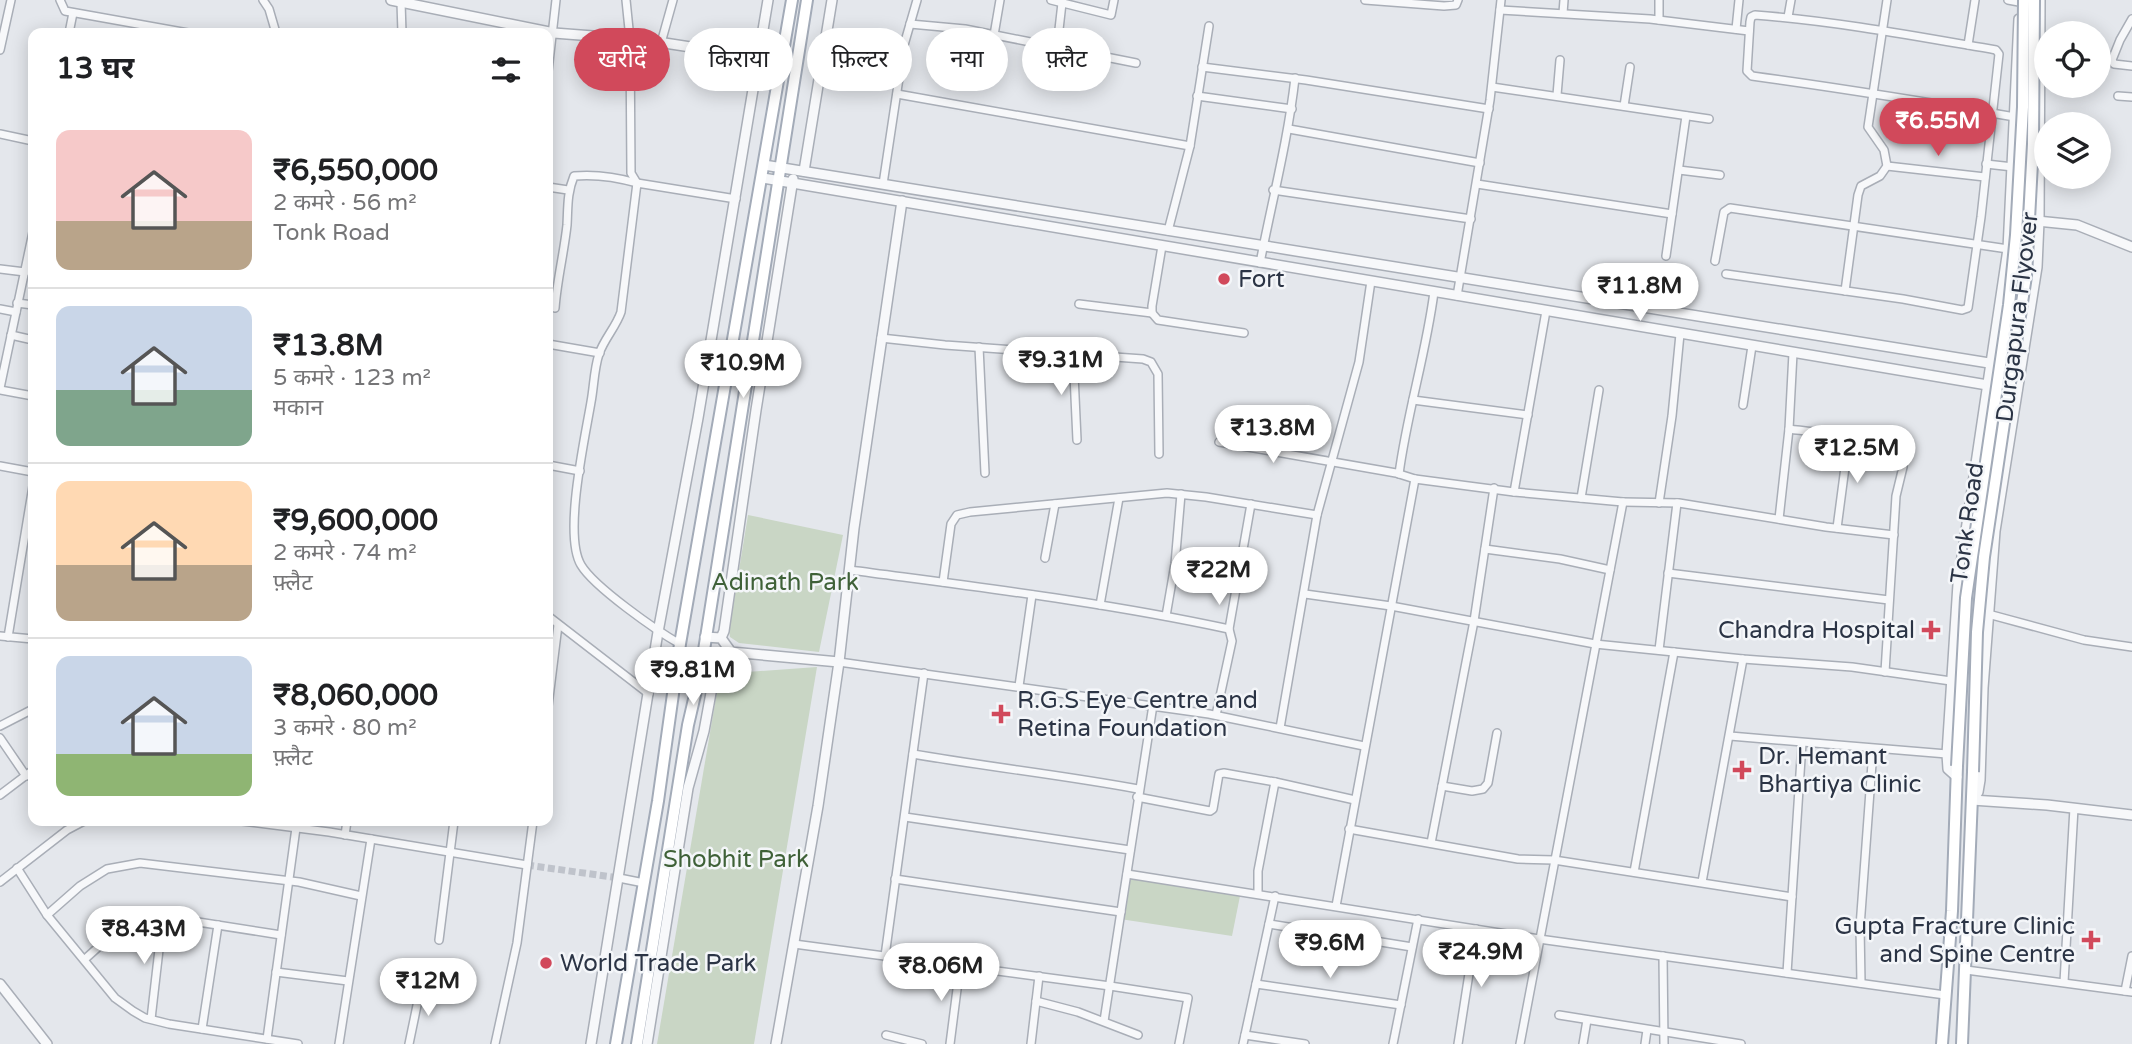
<!DOCTYPE html>
<html lang="hi">
<head>
<meta charset="utf-8">
<style>
	:root { --surface:#fff; --page:#f2f2f2; --text:#202124; --muted:#757577; --line:#e0e0e0; --accent:#d1495b }
	body { margin:0; font-family:"Varela Round","Noto Sans Devanagari",sans-serif; background:var(--page); color:var(--text); height:100vh; display:flex; flex-direction:column; font-size:26px; white-space:nowrap }
	* { box-sizing:border-box; margin:0 }
	p { font-size:23px; color:var(--muted) }
	.icon { flex:none; width:38px; height:38px; fill:none; stroke:currentColor; stroke-width:2; stroke-linecap:round; stroke-linejoin:round }
	.map { position:relative; flex:1; overflow:hidden }
	.side { position:absolute; left:28px; top:28px; width:525px; height:798px; display:flex; flex-direction:column; background:var(--surface); border-radius:14px; box-shadow:0 4px 18px #0003 }
	.side>* { flex:none }
	.guide { position:absolute; left:574px; top:28px; width:665px; height:63px; display:flex; gap:14px }
	.fabs { position:absolute; left:2034px; top:21px; display:grid; gap:14px }
	.fabs a { display:grid; place-items:center; width:77px; height:77px; border-radius:50%; background:var(--surface); box-shadow:0 4px 18px #0003; font-size:35px }
	.price { position:absolute; translate:-50% -60px; padding:0 16px; border-radius:24px; background:#fff; color:#222; font-size:23px; line-height:46px; filter:drop-shadow(0 2px 4px #0008) }
	.price::after { content:''; position:absolute; left:50%; top:42px; width:21px; height:16px; margin-left:-10px; background:inherit; clip-path:polygon(0 0,100% 0,50% 100%) }
	.price.active { background:var(--accent); color:#fff }
	ul { padding:0; list-style:none }
	li { display:flex; align-items:center; gap:21px; height:175px; padding:0 28px }
	li+li { border-top:2px solid var(--line) }
	li span { display:grid; place-items:center; flex:none; width:196px; height:140px; border-radius:14px; color:#555 }
	li>.icon { margin-inline-start:auto }
	span .icon { width:84px; height:84px; fill:#fffc; stroke-width:1 }
	li b { font-size:30px }
	h2 { display:flex; justify-content:space-between; align-items:center; height:84px; padding:0 28px; font-size:30px }
	.pill { padding:0 24px; border-radius:32px; background:var(--surface); box-shadow:0 4px 18px #0003; font-size:24px; line-height:63px }
	.pill.active { background:var(--accent); color:#fff }
	.map>svg:first-child { display:block }
	.green { fill:#c9d6c5 }
	.lines { fill:none; stroke-linecap:round; stroke-linejoin:round }
	.minor-tunnel { stroke:#bfc3cb; stroke-width:7; stroke-dasharray:7 3.5; stroke-linecap:butt }
	.minor-casing { stroke:#a9aeb7; stroke-width:10 }
	.tertiary-casing { stroke:#a9aeb7; stroke-width:12 }
	.primary-casing { stroke:#a3abb8; stroke-width:14 }
	.minor { stroke:#f7f8fa; stroke-width:7 }
	.tertiary { stroke:#f7f8fa; stroke-width:9 }
	.primary { stroke:#fff; stroke-width:10 }
	.primary-bridge-casing { stroke:#a3abb8; stroke-width:14; stroke-linecap:butt }
	.primary-bridge { stroke:#fff; stroke-width:10 }
	.poi-dot { fill:#d1495b; stroke:#f4f6f9; stroke-width:2.5 }
	.labels { text-anchor:middle; stroke-width:5; stroke-linejoin:round; paint-order:stroke }
	.poi-label { font-size:24px; fill:#2b3445; stroke:#f4f6f9; text-anchor:start }
	.street-label { font-size:24px; fill:#2b3445; stroke:#f4f6f9 }
	.park-label { font-size:24px; fill:#3f6138; stroke:#f4f6f9 }
</style>
</head>
<body>
<div class="map">
<svg width="2132" height="1044" viewBox="0 0 2132 1044">
	<rect width="100%" height="100%" fill="#e4e7ec"/>
	<g class="green">
		<path d="M 748,515 L 843,535 L 819,652 L 739,643 L 730,637 L 729,631 Z"/>
		<path d="M 817,667 L 754,1044 L 657,1044 L 720,674 Z"/>
		<path d="M 1127,874 L 1241,891 L 1232,936 L 1120,919 Z"/>
	</g>
	<g class="lines">
		<path class="minor-tunnel" d="M 527,865 L 619,878"/>
		<g class="minor-casing">
			<g id="minor">
				<path d="M 60,0 L 65,11 L 188,33"/>
				<path d="M 263,0 L 269,9 L 276,33"/>
				<path d="M 626,0 L 630,39 L 631,173 L 637,183"/>
				<path d="M 1051,0 L 1111,15 L 1114,0"/>
				<path d="M 1365,0 L 1444,6 L 1456,5 L 1458,0"/>
				<path d="M 1659,0 L 1659,20"/>
				<path d="M 2008,0 L 2019,2"/>
				<path d="M 401,2 L 402,33"/>
				<path d="M 1500,10 L 1650,19 L 1749,31"/>
				<path d="M 1563,13 L 1564,0"/>
				<path d="M 1788,17 L 1791,0"/>
				<path d="M 2132,19 L 2120,40 L 2112,60 L 2114,64 L 2132,66"/>
				<path d="M 910,24 L 965,29 L 1136,63"/>
				<path d="M 1736,29 L 1739,0"/>
				<path d="M 69,33 L 73,13"/>
				<path d="M 994,35 L 1000,0"/>
				<path d="M 661,43 L 673,0"/>
				<path d="M 1968,45 L 1975,0"/>
				<path d="M 1057,47 L 1062,3"/>
				<path d="M 0,50 L 11,0"/>
				<path d="M 1202,67 L 1306,80 L 1489,109"/>
				<path d="M 548,71 L 556,0"/>
				<path d="M 1492,87 L 1709,119"/>
				<path d="M 897,94 L 1190,146"/>
				<path d="M 1557,95 L 1560,60"/>
				<path d="M 1197,96 L 1292,109"/>
				<path d="M 2118,96 L 2132,97"/>
				<path d="M 1624,106 L 1630,67"/>
				<path d="M 1289,129 L 1480,163"/>
				<path d="M 0,134 L 33,141"/>
				<path d="M 1986,164 L 2013,167"/>
				<path d="M 1887,166 L 1985,177"/>
				<path d="M 1679,170 L 1720,175"/>
				<path d="M 883,184 L 904,45 L 917,0"/>
				<path d="M 1477,184 L 1672,214"/>
				<path d="M 548,187 L 568,190"/>
				<path d="M 1273,190 L 1471,219"/>
				<path d="M 1168,231 L 1190,146 L 1209,26"/>
				<path d="M 1162,246 L 1152,306 L 1152,313 L 1158,320 L 1244,333"/>
				<path d="M 1666,256 L 1686,116"/>
				<path d="M 1715,261 L 1724,212 L 1730,208 L 2008,249"/>
				<path d="M 1260,263 C 1272,201 1288,140 1295,78"/>
				<path d="M 0,269 L 25,272"/>
				<path d="M 1726,274 L 1903,299 L 1962,310 L 1968,308 L 1981,217 L 1999,54 L 1996,50 C 1915,36 1836,21 1755,15 L 1751,17 L 1750,22 L 1747,71 L 1752,76 C 1840,88 1927,102 2015,117"/>
				<path d="M 1845,291 L 1858,195 L 1861,186 L 1880,176 L 1887,166 L 1884,150 L 1868,127 L 1887,0"/>
				<path d="M 1457,296 L 1490,100 L 1501,0"/>
				<path d="M 17,303 L 33,305"/>
				<path d="M 1079,304 L 1152,313"/>
				<path d="M 555,308 C 557,280 564,253 567,225 C 568,207 567,193 574,176 C 596,174 616,177 637,183"/>
				<path d="M 0,309 L 16,312"/>
				<path d="M 11,335 L 33,340"/>
				<path d="M 881,338 L 945,345 L 1143,359 L 1151,362 L 1158,374 L 1159,454"/>
				<path d="M 548,344 L 600,353"/>
				<path d="M 979,347 L 985,473"/>
				<path d="M 1073,353 L 1077,440"/>
				<path d="M 0,388 L 33,232"/>
				<path d="M 0,390 L 33,396"/>
				<path d="M 1413,400 L 1528,415"/>
				<path d="M 1743,405 L 1752,346"/>
				<path d="M 1789,429 C 1824,434 1875,434 1904,453 L 1903,467 L 1896,496 L 1885,672"/>
				<path d="M 1219,442 L 1396,473 L 1415,479 L 1514,492 L 1623,502 L 1520,1044"/>
				<path d="M 548,465 L 580,471"/>
				<path d="M 0,466 L 33,472"/>
				<path d="M 1399,474 C 1407,413 1426,354 1434,292"/>
				<path d="M 1514,492 L 1546,311"/>
				<path d="M 1581,498 L 1599,390"/>
				<path d="M 1623,502 L 1679,503 L 1826,527 L 1894,535"/>
				<path d="M 1659,503 L 1672,416 L 1680,334"/>
				<path d="M 1779,519 L 1789,429 L 1793,353"/>
				<path d="M 1837,528 L 1849,437"/>
				<path d="M 1485,549 L 1560,559 L 1610,570"/>
				<path d="M 1045,558 L 1055,504"/>
				<path d="M 850,570 C 977,587 1104,602 1229,629"/>
				<path d="M 1668,573 L 1889,600"/>
				<path d="M 943,582 L 951,524 L 957,515 L 970,512 L 1167,493 L 1206,497 L 1317,515"/>
				<path d="M 1305,594 L 1391,606 L 1595,644 L 1743,659 L 1852,667 L 1951,681"/>
				<path d="M 1100,605 L 1119,498"/>
				<path d="M 1988,614 L 2084,640 L 2132,647"/>
				<path d="M 548,616 L 649,694"/>
				<path d="M 1166,616 L 1175,564 L 1181,494"/>
				<path d="M 0,636 L 33,639"/>
				<path d="M 8,637 L 33,486"/>
				<path d="M 680,644 C 657,631 594,587 581,565 C 563,535 585,438 591,402 C 594,386 594,369 599,354 C 604,339 616,327 621,312 L 637,183 L 736,199"/>
				<path d="M 1659,650 L 1677,503"/>
				<path d="M 839,662 L 1209,714 L 1364,746"/>
				<path d="M 1019,686 L 1032,595"/>
				<path d="M 548,706 L 558,625"/>
				<path d="M 1216,715 L 1232,641 L 1229,629 L 1251,504"/>
				<path d="M 0,726 L 33,709"/>
				<path d="M 1280,728 L 1317,515 L 1359,362 L 1371,281"/>
				<path d="M 1730,736 L 1947,754"/>
				<path d="M 0,738 L 26,776"/>
				<path d="M 913,754 C 988,767 1063,775 1138,789"/>
				<path d="M 1442,786 L 1472,791 L 1483,789 L 1488,783 L 1497,733"/>
				<path d="M 0,795 L 33,770"/>
				<path d="M 1137,797 L 1210,811 L 1213,809 L 1219,774 L 1224,773 L 1275,782"/>
				<path d="M 905,817 L 1130,850"/>
				<path d="M 242,821 L 329,832 L 527,865"/>
				<path d="M 1349,829 L 1518,859 L 1554,860 L 1792,897"/>
				<path d="M 345,835 L 347,821"/>
				<path d="M 1431,843 L 1474,621 L 1494,488"/>
				<path d="M 17,868 L 47,915 L 115,998 L 133,1011 L 145,1018 L 169,1024 L 298,1044"/>
				<path d="M 1634,872 L 1674,652"/>
				<path d="M 1127,874 L 1539,939 L 1945,995"/>
				<path d="M 619,878 L 644,883"/>
				<path d="M 895,879 L 1121,912"/>
				<path d="M 0,882 L 67,830 L 84,821"/>
				<path d="M 1702,882 L 1743,659"/>
				<path d="M 1258,893 L 1258,871 L 1275,782 L 1355,800"/>
				<path d="M 1336,906 L 1415,479"/>
				<path d="M 47,915 L 80,886 L 107,869 L 140,863 L 299,882 L 361,896"/>
				<path d="M 1269,924 L 1412,947"/>
				<path d="M 439,940 L 454,821"/>
				<path d="M 794,944 L 1110,986 L 1188,998 L 1179,1044"/>
				<path d="M 885,956 L 924,673"/>
				<path d="M 1663,956 L 1664,1044"/>
				<path d="M 85,959 L 125,923 L 147,914 L 281,935"/>
				<path d="M 1966,970 L 2132,992"/>
				<path d="M 276,972 L 348,981"/>
				<path d="M 1787,973 L 1802,743"/>
				<path d="M 2064,982 L 2074,808"/>
				<path d="M 1861,983 L 1860,927 L 1873,750"/>
				<path d="M 1256,984 L 1401,1005"/>
				<path d="M 2125,991 L 2132,956"/>
				<path d="M 1036,1001 L 1078,1012 L 1138,1035"/>
				<path d="M 1559,1015 L 1741,1044"/>
				<path d="M 151,1019 L 163,915"/>
				<path d="M 1104,1021 L 1153,705"/>
				<path d="M 202,1029 L 218,925"/>
				<path d="M 886,1035 L 922,1044"/>
				<path d="M 1245,1035 L 1305,1044"/>
				<path d="M 267,1039 L 296,828"/>
				<path d="M 339,1044 L 371,839"/>
				<path d="M 409,1044 L 421,986"/>
				<path d="M 495,1044 L 517,943 L 533,821"/>
				<path d="M 950,1044 L 960,966"/>
				<path d="M 1031,1044 L 1039,976"/>
				<path d="M 1243,1044 L 1275,896"/>
				<path d="M 1393,1044 L 1418,919"/>
				<path d="M 1458,1044 L 1476,929"/>
				<path d="M 1583,1044 L 1587,1020"/>
				<path d="M 1645,1044 L 1647,1030"/>
			</g>
		</g>
		<g class="tertiary-casing">
			<g id="tertiary">
				<path d="M 391,0 L 554,33 L 645,40 L 782,61"/>
				<path d="M 764,165 L 2020,368"/>
				<path d="M 804,171 L 832,0"/>
				<path d="M 763,178 L 2017,390"/>
				<path d="M 2037,221 L 2077,225 L 2132,247"/>
				<path d="M 705,637 L 721,638 L 731,652 L 839,662"/>
				<path d="M 721,638 L 724,631 L 756,410 L 793,179"/>
				<path d="M 701,669 L 715,671 L 731,652"/>
				<path d="M 1957,777 L 1948,769 L 1947,754 L 1958,584 L 2008,249 L 2019,19"/>
				<path d="M 1972,800 L 1978,792 L 1980,780 L 1983,688 L 1995,531 L 2037,267 L 2039,221 L 2040,0"/>
				<path d="M 1972,800 L 2047,805 L 2132,815"/>
				<path d="M 0,984 L 47,1044"/>
				<path d="M 591,1044 L 658,632 L 698,418 L 768,0"/>
				<path d="M 647,1044 L 688,788 L 704,731 L 715,671"/>
				<path d="M 776,1044 L 818,806 L 839,662 L 854,528 L 902,201"/>
			</g>
		</g>
		<g class="primary-casing">
			<g id="primary">
				<path d="M 616,1044 L 658,801 L 680,644 L 792,0"/>
				<path d="M 637,1044 L 688,725 L 701,669 L 807,0"/>
				<path d="M 1942,1044 L 1952,911 L 1957,766"/>
				<path d="M 1962,1044 L 1973,772"/>
			</g>
		</g>
		<use href="#minor" class="minor"/>
		<use href="#tertiary" class="tertiary"/>
		<use href="#primary" class="primary"/>
		<g class="primary-bridge-casing">
			<g id="primary-bridge">
				<path d="M 1957,766 L 1966,598 L 2009,305 L 2016,235 L 2023,107 L 2024,0"/>
				<path d="M 1973,772 L 1977,632 L 1984,557 L 2026,276 L 2033,144 L 2034,0"/>
			</g>
		</g>
		<use href="#primary-bridge" class="primary-bridge"/>
	</g>
	<g class="poi-dot">
		<circle cx="1224" cy="279" r="7"/>
		<path d="M1927.5 619.5h7v7h7v7h-7v7h-7v-7h-7v-7h7z"/>
		<path d="M997.5 703.5h7v7h7v7h-7v7h-7v-7h-7v-7h7z"/>
		<path d="M1738.5 759.5h7v7h7v7h-7v7h-7v-7h-7v-7h7z"/>
		<path d="M2087.5 929.5h7v7h7v7h-7v7h-7v-7h-7v-7h7z"/>
		<circle cx="546" cy="963" r="7"/>
	</g>
	<g class="labels">
		<g class="poi-label">
			<text x="1238" y="287">Fort</text>
			<text x="1915" y="638" text-anchor="end">Chandra Hospital</text>
			<text x="1017" y="708">R.G.S Eye Centre and<tspan x="1017" dy="28">Retina Foundation</tspan></text>
			<text x="1758" y="764">Dr. Hemant<tspan x="1758" dy="28">Bhartiya Clinic</tspan></text>
			<text x="2075" y="934" text-anchor="end">Gupta Fracture Clinic<tspan x="2075" dy="28">and Spine Centre</tspan></text>
			<text x="560" y="971">World Trade Park</text>
		</g>
		<g class="street-label">
			<text transform="translate(2017 317) rotate(-83)" y="8">Durgapura Flyover</text>
			<text transform="translate(1967 523) rotate(-82)" y="8">Tonk Road</text>
		</g>
		<g class="park-label">
			<text x="785" y="590">Adinath Park</text>
			<text x="736" y="867">Shobhit Park</text>
		</g>
	</g>
</svg>
<div class="fabs">
<a><svg class="icon" aria-label="locate" viewBox="0 0 24 24"><circle cx="12" cy="12" r="6"/><path d="M12 2v4M12 18v4M2 12h4M18 12h4"/></svg></a>
<a><svg class="icon" aria-label="layers" viewBox="0 0 24 24"><path d="M12 4l9 5-9 5-9-5zM3 14l9 5 9-5"/></svg></a>
</div>
<b class="price active" style="left:1938px;top:158px">₹6.55M</b>
<b class="price" style="left:1640px;top:323px">₹11.8M</b>
<b class="price" style="left:1061px;top:397px">₹9.31M</b>
<b class="price" style="left:743px;top:400px">₹10.9M</b>
<b class="price" style="left:1273px;top:465px">₹13.8M</b>
<b class="price" style="left:1857px;top:485px">₹12.5M</b>
<b class="price" style="left:1219px;top:607px">₹22M</b>
<b class="price" style="left:693px;top:707px">₹9.81M</b>
<b class="price" style="left:144px;top:966px">₹8.43M</b>
<b class="price" style="left:1330px;top:980px">₹9.6M</b>
<b class="price" style="left:1481px;top:989px">₹24.9M</b>
<b class="price" style="left:941px;top:1003px">₹8.06M</b>
<b class="price" style="left:428px;top:1018px">₹12M</b>
<div class="guide">
<a class="pill active">खरीदें</a>
<a class="pill">किराया</a>
<a class="pill">फ़िल्टर</a>
<a class="pill">नया</a>
<a class="pill">फ़्लैट</a>
</div>
<section class="side">
<h2>13 घर<svg class="icon" aria-label="filters" viewBox="0 0 24 24"><path d="M4 7h16M4 17h16"/><circle cx="9" cy="7" r="2"/><circle cx="15" cy="17" r="2"/></svg></h2>
<ul>
<li><span style="background:linear-gradient(#f6c9c9 65%,#b9a48a 0)"><svg class="icon" aria-label="home" viewBox="0 0 24 24"><path d="M3 11l9-7 9 7M6 9v11h12V9"/></svg></span><div><b>₹6,550,000</b><p>2 कमरे · 56 m²</p><p>Tonk Road</p></div></li>
<li><span style="background:linear-gradient(#c9d6e8 60%,#7fa58c 0)"><svg class="icon" aria-label="home" viewBox="0 0 24 24"><path d="M3 11l9-7 9 7M6 9v11h12V9"/></svg></span><div><b>₹13.8M</b><p>5 कमरे · 123 m²</p><p>मकान</p></div></li>
<li><span style="background:linear-gradient(#ffd9b3 60%,#b9a48a 0)"><svg class="icon" aria-label="home" viewBox="0 0 24 24"><path d="M3 11l9-7 9 7M6 9v11h12V9"/></svg></span><div><b>₹9,600,000</b><p>2 कमरे · 74 m²</p><p>फ़्लैट</p></div></li>
<li><span style="background:linear-gradient(#c9d6e8 70%,#8fb573 0)"><svg class="icon" aria-label="home" viewBox="0 0 24 24"><path d="M3 11l9-7 9 7M6 9v11h12V9"/></svg></span><div><b>₹8,060,000</b><p>3 कमरे · 80 m²</p><p>फ़्लैट</p></div></li>
</ul>
</section>
</div>
</body>
</html>
